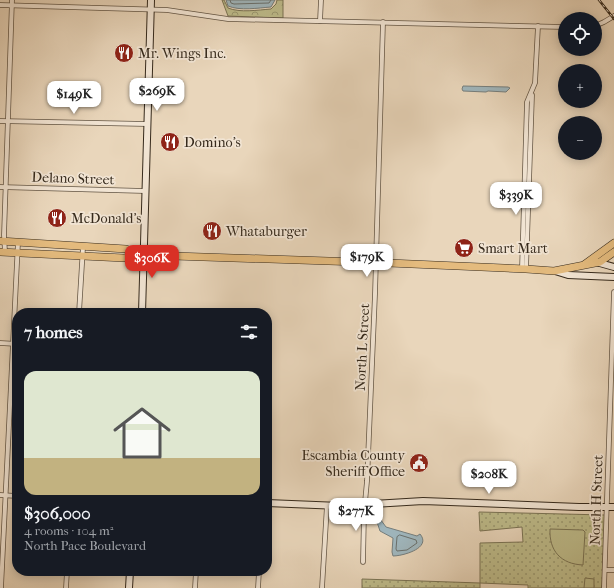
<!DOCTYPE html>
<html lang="en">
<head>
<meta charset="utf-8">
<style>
	:root { --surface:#171b24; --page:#242831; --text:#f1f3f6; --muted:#9ea1a6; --accent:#d93025 }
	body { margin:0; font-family:"IM FELL French Canon",serif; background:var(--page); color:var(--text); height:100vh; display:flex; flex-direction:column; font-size:15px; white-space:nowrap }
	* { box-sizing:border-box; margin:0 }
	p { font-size:13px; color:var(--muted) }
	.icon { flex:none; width:22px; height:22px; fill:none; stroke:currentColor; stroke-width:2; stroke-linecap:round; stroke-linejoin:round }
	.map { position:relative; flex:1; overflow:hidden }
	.side { position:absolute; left:12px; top:308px; width:260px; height:268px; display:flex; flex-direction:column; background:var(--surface); border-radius:16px; box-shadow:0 2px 10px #0003 }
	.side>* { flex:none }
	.controls { position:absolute; left:558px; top:12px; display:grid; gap:8px }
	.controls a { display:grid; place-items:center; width:44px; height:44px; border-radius:50%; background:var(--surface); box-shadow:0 2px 10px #0003; font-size:20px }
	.price { position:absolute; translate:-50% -34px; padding:0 9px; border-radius:8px; background:#fff; color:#222; font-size:13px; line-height:26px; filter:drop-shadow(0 1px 2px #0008) }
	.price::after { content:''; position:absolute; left:50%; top:24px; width:12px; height:9px; margin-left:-6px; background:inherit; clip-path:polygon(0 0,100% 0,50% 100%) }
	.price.on { background:var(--accent); color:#fff }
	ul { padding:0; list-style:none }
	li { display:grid; align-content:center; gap:8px; height:212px; padding:0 12px }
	li span { display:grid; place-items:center; height:124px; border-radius:12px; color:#555 }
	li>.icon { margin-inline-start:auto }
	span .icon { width:72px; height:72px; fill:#fffc; stroke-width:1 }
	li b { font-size:17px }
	h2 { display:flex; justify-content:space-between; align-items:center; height:48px; padding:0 12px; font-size:17px }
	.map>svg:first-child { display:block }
	.grass { fill:url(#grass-dots); stroke:#7a7354 }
	.forest { fill:url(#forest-crowns); stroke:#7a7354 }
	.garden { fill:#bebc8b; stroke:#7a7354 }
	.water { fill:#9fb6bd; stroke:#757e7d }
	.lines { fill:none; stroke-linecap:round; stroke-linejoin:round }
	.shore { stroke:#6a706c; stroke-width:1 }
	.street-casing { stroke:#635544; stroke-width:5.5 }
	.secondary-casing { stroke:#362a1c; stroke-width:8 }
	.primary-casing { stroke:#362a1c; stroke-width:8 }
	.street { stroke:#f1e4d3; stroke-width:4 }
	.secondary { stroke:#f1e4d3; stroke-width:6 }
	.primary { stroke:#e4bb7e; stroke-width:7 }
	.rail-casing { stroke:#362a1c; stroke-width:2.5 }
	.rail { stroke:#f1e4d3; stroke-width:1; stroke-dasharray:3; stroke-linecap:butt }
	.labels { text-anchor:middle; stroke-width:3.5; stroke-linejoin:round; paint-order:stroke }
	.poi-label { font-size:14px; fill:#362a1c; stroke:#f1e4d3; text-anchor:start }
	.street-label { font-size:14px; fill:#362a1c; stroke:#f1e4d3 }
</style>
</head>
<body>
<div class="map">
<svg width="614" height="588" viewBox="0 0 614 588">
	<defs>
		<pattern id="grass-dots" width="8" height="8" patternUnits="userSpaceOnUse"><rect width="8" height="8" fill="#bebc8b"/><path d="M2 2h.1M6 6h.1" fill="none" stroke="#9b9971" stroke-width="1.8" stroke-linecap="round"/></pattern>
		<pattern id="forest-crowns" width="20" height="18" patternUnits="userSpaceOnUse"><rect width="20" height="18" fill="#bebc8b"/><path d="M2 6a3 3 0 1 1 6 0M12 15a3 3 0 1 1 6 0" fill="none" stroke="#9b9971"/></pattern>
	</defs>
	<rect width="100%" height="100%" fill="#e9d6bb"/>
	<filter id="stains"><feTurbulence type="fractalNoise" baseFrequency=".005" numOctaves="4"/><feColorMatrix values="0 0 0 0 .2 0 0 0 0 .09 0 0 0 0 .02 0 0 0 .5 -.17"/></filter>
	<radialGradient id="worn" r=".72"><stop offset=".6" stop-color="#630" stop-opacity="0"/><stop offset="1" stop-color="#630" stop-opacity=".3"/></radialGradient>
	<path class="grass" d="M 479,512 L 605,515 L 602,588 L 528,588 L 528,585 L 480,583 L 480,588 L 362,588 L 362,579 L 480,583 L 480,543 L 523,542 L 522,527 L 480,531 Z"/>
	<path class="forest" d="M 222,0 L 224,0 L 228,8 C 240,13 258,10 271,9 L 276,4 L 277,0 L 283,0 L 283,18 L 228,16 Z"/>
	<g class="garden">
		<path d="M 550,529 L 583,530 L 585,532 L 583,565 C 561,564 549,551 550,529 Z"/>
		<path d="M 585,578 L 594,579 L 594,588 L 584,588 Z"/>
	</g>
	<g class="water">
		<path d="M 226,0 L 275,0 L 271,7 C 258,8 240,11 228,6 Z"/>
		<path d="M 463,86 L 508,87 L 510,88 L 506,92 L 488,91 L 486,92 L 463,91 L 462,89 Z"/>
		<path d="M 375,516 L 378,516 L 386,527 L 417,536 L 420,534 C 432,548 403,556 393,556 L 392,552 L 393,538 L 380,531 Z"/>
	</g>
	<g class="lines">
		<g class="shore">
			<path d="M 230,0 L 231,3 L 234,4 L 269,3 L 271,0"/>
			<path d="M 400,535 L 416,540 L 417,543 L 407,550 L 397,551 L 396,549 L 397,537 Z"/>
		</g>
		<g class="street-casing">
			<g id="street">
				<path d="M 0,5 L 167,10 L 228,19 L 565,27"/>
				<path d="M 320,21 L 321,0"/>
				<path d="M 595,26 L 604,22 L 614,16"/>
				<path d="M 0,121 L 147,124"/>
				<path d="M 0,187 L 145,191"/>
				<path d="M 5,252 L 4,235 L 12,0"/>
				<path d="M 522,269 L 527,102 L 535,83 L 538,26"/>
				<path d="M 526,269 L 532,95"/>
				<path d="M 79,313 L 83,247"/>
				<path d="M 0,343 L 17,344"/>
				<path d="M 0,495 L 17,496"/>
				<path d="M 363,562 L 364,513 L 367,481 L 375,294 L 383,22"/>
				<path d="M 605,570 L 614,570"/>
				<path d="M 1,588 L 18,242"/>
				<path d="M 66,588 L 67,571"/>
				<path d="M 195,588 L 196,571"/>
				<path d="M 258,588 L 259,571"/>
				<path d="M 322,588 L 327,505"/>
				<path d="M 604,588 L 614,292"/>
			</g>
		</g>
		<g class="secondary-casing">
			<g id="secondary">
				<path d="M 596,262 L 614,267"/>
				<path d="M 555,271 L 568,275 L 614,277"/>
				<path d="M 142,313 L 151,0"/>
				<path d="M 267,503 L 340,506 L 423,501 L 579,507 L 614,507"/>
				<path d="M 129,588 L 130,571"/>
			</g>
		</g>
		<g class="primary-casing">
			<g id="primary">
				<path d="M 0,241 L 126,249 L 142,254"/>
				<path d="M 0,252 L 124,258 L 144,255 L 389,263 L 526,269 L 554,271 L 600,262 L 614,252"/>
				<path d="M 585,264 L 614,243"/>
			</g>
		</g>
		<use href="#street" class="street"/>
		<use href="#secondary" class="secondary"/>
		<use href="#primary" class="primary"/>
		<g class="rail-casing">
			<path id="rail" d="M 599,0 L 614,19"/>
		</g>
		<use href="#rail" class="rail"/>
	</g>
	<defs>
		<g id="restaurant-disc" transform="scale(1)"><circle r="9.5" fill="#8f2418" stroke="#f1e4d3"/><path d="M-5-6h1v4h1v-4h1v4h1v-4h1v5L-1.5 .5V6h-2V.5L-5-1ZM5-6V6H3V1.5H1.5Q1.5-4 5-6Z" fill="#fff"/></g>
		<g id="supermarket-disc" transform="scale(1)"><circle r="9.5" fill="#8f2418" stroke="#f1e4d3"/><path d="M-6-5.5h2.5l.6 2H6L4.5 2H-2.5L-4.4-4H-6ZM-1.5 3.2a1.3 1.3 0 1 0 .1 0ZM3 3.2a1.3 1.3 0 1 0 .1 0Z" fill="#fff"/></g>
		<g id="civic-disc" transform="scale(1)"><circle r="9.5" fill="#8f2418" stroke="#f1e4d3"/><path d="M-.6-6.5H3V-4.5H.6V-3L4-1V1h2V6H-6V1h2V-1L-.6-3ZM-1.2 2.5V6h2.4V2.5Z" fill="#fff"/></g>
	</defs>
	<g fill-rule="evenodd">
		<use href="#restaurant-disc" x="124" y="53"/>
		<use href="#restaurant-disc" x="170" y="142"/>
		<use href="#restaurant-disc" x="57" y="218"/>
		<use href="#restaurant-disc" x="212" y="231"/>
		<use href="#supermarket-disc" x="464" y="248"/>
		<use href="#civic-disc" x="419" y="463"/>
	</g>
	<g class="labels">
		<g class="poi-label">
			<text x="138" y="58">Mr. Wings Inc.</text>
			<text x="184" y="147">Domino's</text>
			<text x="71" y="223">McDonald's</text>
			<text x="226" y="236">Whataburger</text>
			<text x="478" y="253">Smart Mart</text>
			<text x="405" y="460" text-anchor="end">Escambia County<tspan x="405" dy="16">Sheriff Office</tspan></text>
		</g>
		<g class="street-label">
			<text transform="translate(73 178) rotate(2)" y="5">Delano Street</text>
			<text transform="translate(362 347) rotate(-87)" y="5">North L Street</text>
			<text transform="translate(596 500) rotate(-88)" y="5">North H Street</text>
		</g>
	</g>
	<rect width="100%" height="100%" filter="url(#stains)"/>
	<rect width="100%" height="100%" fill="url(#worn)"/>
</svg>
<div class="controls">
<a><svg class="icon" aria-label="locate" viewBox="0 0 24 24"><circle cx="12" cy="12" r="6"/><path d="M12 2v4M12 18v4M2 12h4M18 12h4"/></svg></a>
<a>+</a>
<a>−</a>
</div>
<b class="price" style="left:157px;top:112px">$269K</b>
<b class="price" style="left:74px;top:115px">$149K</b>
<b class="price" style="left:516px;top:216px">$339K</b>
<b class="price" style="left:367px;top:278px">$179K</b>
<b class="price on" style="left:152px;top:279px">$306K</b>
<b class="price" style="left:489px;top:495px">$208K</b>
<b class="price" style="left:356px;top:532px">$277K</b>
<section class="side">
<h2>7 homes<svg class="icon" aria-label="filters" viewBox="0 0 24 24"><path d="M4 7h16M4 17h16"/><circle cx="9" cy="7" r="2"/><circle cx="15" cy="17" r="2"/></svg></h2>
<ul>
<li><span style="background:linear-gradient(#dfe7d0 70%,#c2b280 0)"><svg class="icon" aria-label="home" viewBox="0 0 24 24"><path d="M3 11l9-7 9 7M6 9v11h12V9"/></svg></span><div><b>$306,000</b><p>4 rooms · 104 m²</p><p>North Pace Boulevard</p></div></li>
</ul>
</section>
</div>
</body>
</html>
